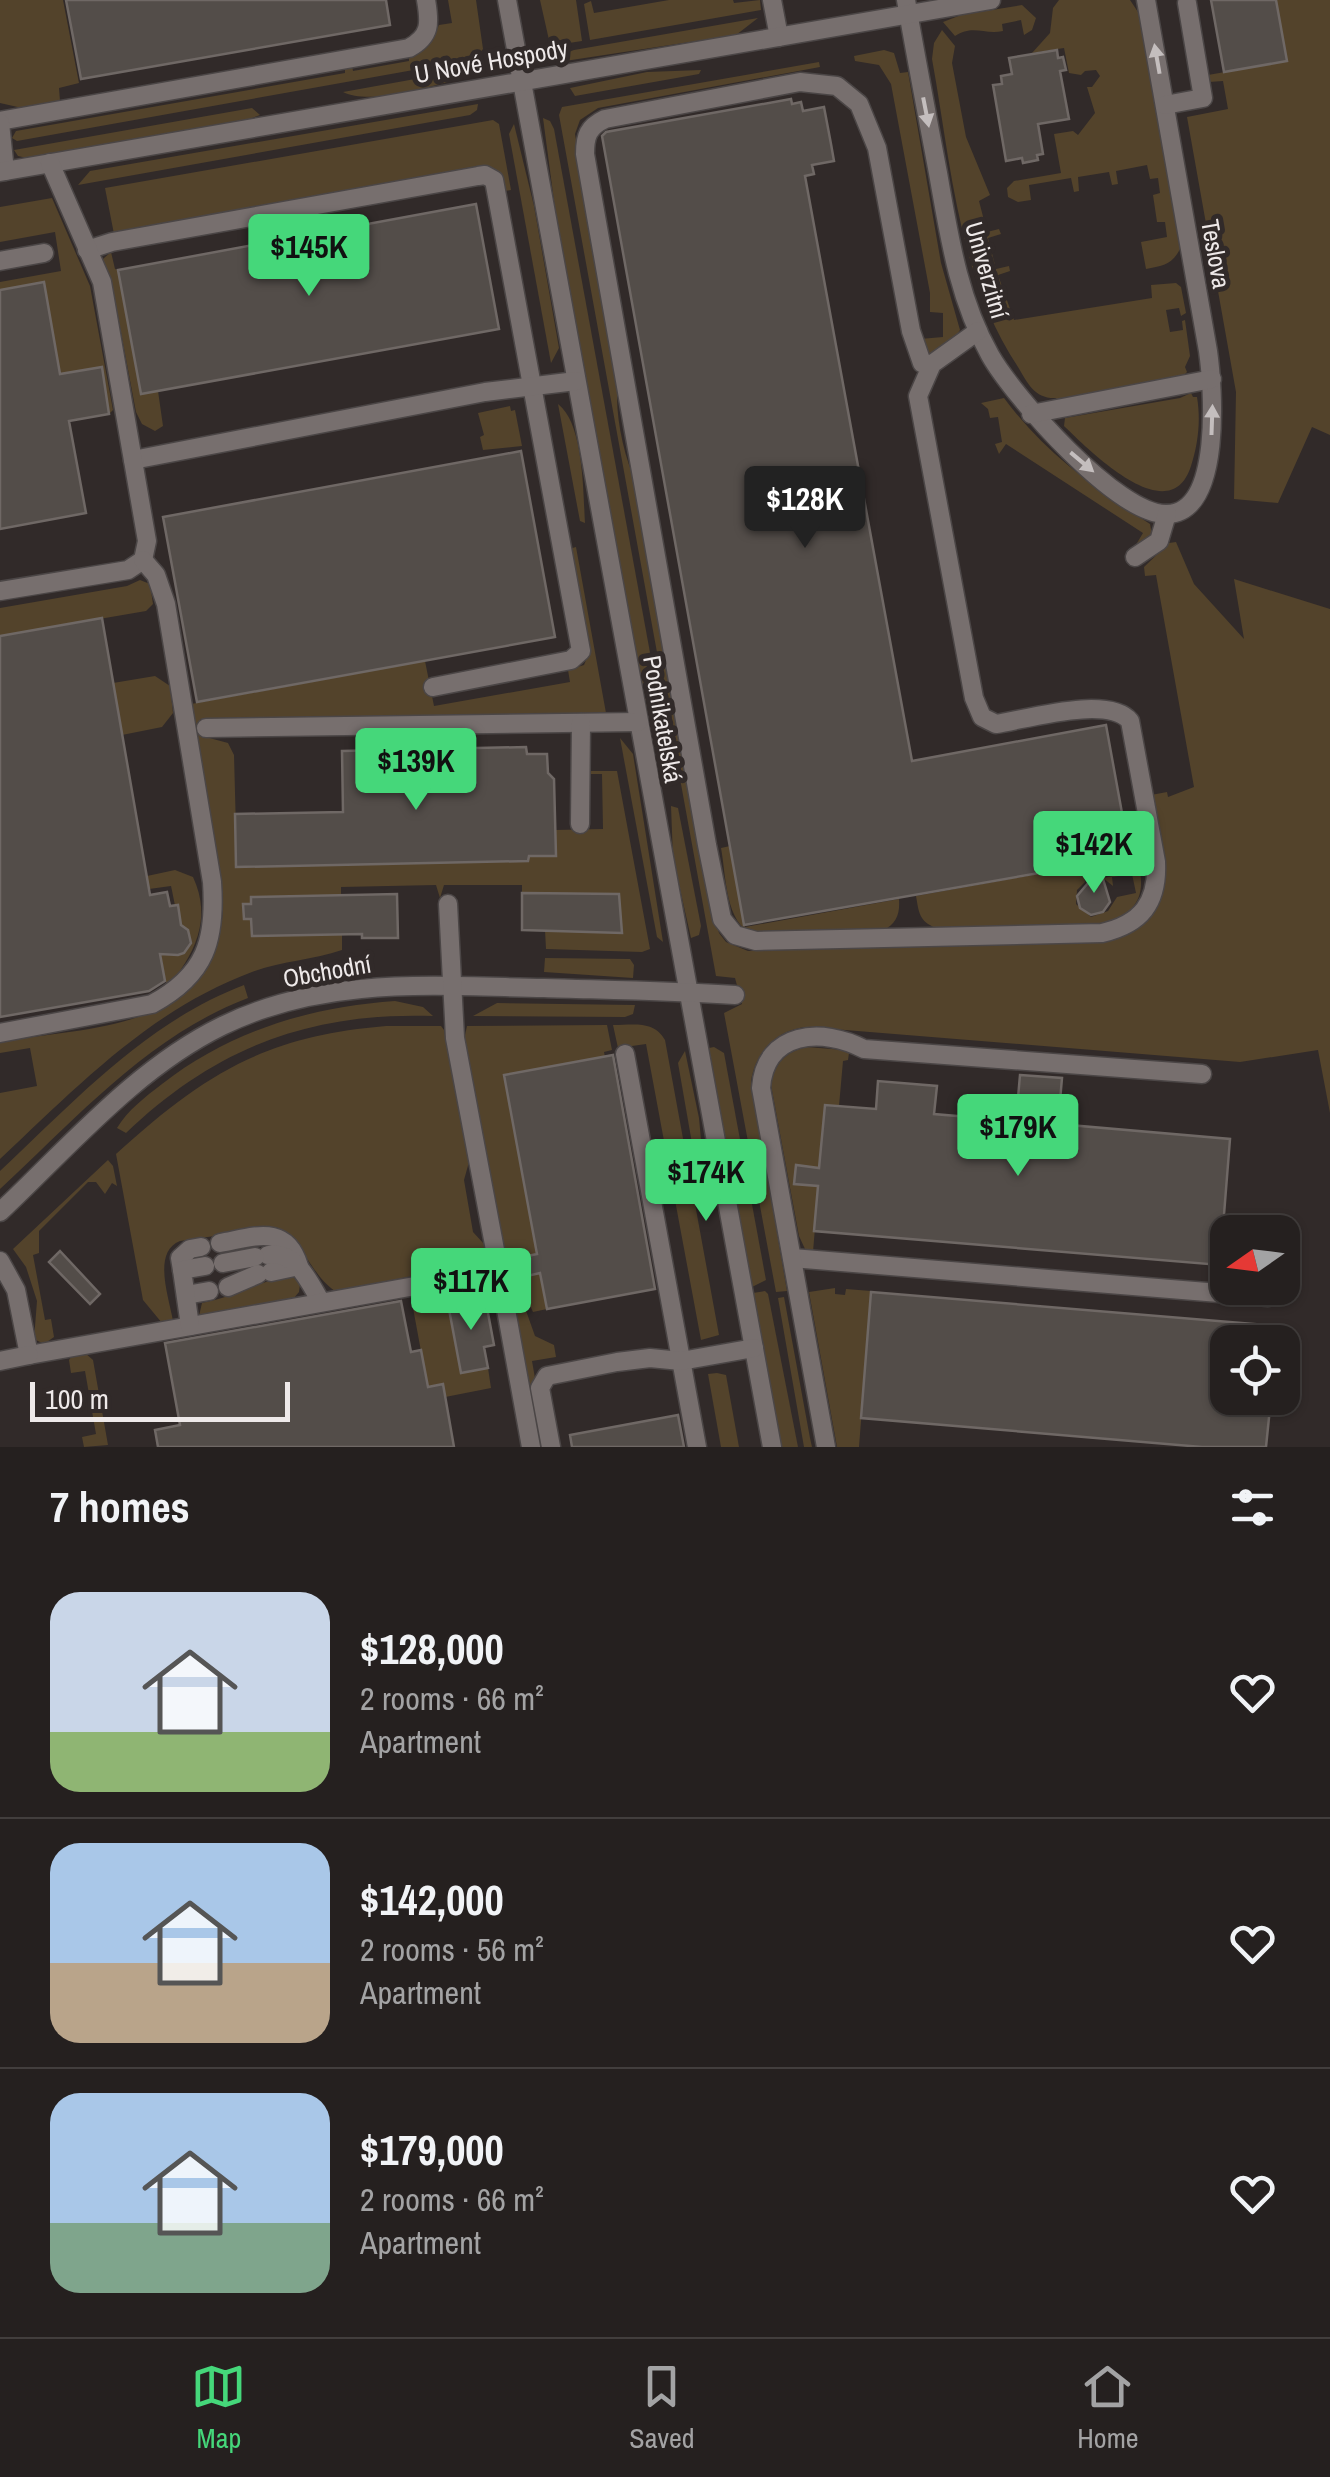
<!DOCTYPE html>
<html lang="en">
<head>
<meta charset="utf-8">
<style>
	:root { --surface:#25201f; --page:#312d2c; --text:#f1f3f6; --muted:#a3a3a4; --line:#423e3d; --accent:#45d77a }
	body { margin:0; font-family:"Archivo Narrow",sans-serif; background:var(--page); color:var(--text); height:100vh; display:flex; flex-direction:column; font-size:38px; white-space:nowrap }
	* { box-sizing:border-box; margin:0 }
	p { font-size:32px; color:var(--muted) }
	.icon { flex:none; width:55px; height:55px; fill:none; stroke:currentColor; stroke-width:2; stroke-linecap:round; stroke-linejoin:round }
	.map { position:relative; height:1447px; overflow:hidden }
	.drawer { display:flex; flex-direction:column; background:var(--surface); flex:1 }
	.drawer>* { flex:none }
	.needle { width:65px; rotate:256deg }
	.buttons { position:absolute; left:1210px; top:1215px; display:grid; gap:20px }
	.buttons a { display:grid; place-items:center; width:90px; height:90px; border-radius:20px; background:var(--surface); box-shadow:0 2px 8px #0004,0 0 0 2px var(--line); font-size:50px }
	.scale { position:absolute; left:30px; bottom:25px; width:260px; box-sizing:border-box; padding-left:10px; border:5px solid #eee9e9; border-top:0; font-size:28px; line-height:35px; white-space:nowrap; color:#eee9e9; -webkit-text-stroke:8px #312a29; paint-order:stroke }
	.price { position:absolute; translate:-50% -85px; padding:0 22px; border-radius:10px; background:var(--accent); color:#111; font-size:32px; line-height:65px; filter:drop-shadow(0 2px 5px #0008) }
	.price::after { content:''; position:absolute; left:50%; top:60px; width:30px; height:22px; margin-left:-15px; background:inherit; clip-path:polygon(0 0,100% 0,50% 100%) }
	.price.on { background:#222; color:#fff }
	ul { padding:0; list-style:none }
	li { display:flex; align-items:center; gap:30px; height:250px; padding:0 50px }
	li+li { border-top:2px solid var(--line) }
	li span { display:grid; place-items:center; flex:none; width:280px; height:200px; border-radius:30px; color:#555 }
	li>.icon { margin-inline-start:auto }
	span .icon { width:120px; height:120px; fill:#fffc; stroke-width:1 }
	li b { font-size:42px }
	h2 { display:flex; justify-content:space-between; align-items:center; height:120px; padding:0 50px; font-size:42px }
	.menu { display:flex; justify-content:space-around; align-items:center; height:140px; border-top:2px solid var(--line); background:var(--surface); font-size:28px; color:var(--muted) }
	.menu a { display:grid; justify-items:center; gap:5px }
	.menu .on { color:var(--accent) }
	.map>svg:first-child { display:block }
	.green { fill:#53432b }
	.building { fill:#534d49; stroke:#6f6865; stroke-width:2.5 }
	.lines { fill:none; stroke-linecap:round; stroke-linejoin:round }
	.minor-casing { stroke:#4b4646; stroke-width:21 }
	.minor { stroke:#776f6e; stroke-width:18 }
	.oneway { fill:#c4bebe }
	.labels { text-anchor:middle; stroke-width:10; stroke-linejoin:round; paint-order:stroke }
	.street-label { font-size:25px; fill:#eee9e9; stroke:#312a29 }
</style>
</head>
<body>
<div class="map">
<svg width="1330" height="1447" viewBox="0 0 1330 1447">
	<rect width="100%" height="100%" fill="#312a29"/>
	<g class="green">
		<path d="M 0,0 L 63,0 L 79,83 L 59,88 L 60,101 L 22,108 L 0,103 Z"/>
		<path d="M 448,0 L 476,0 L 483,49 L 475,59 L 17,141 L 12,138 L 16,131 L 345,73 L 345,67 L 352,66 L 353,71 L 409,61 L 409,56 C 425,49 432,41 439,25 L 452,23 Z"/>
		<path d="M 540,0 L 576,0 L 582,41 L 556,45 L 549,40 Z"/>
		<path d="M 669,0 L 733,0 L 734,3 L 760,0 L 761,10 L 590,40 L 584,4 L 591,1 L 594,13 Z"/>
		<path d="M 1059,0 L 1130,0 L 1140,15 L 1180,249 C 1172,265 1162,266 1146,269 L 1141,242 L 1167,237 L 1165,222 L 1157,222 L 1153,195 L 1160,193 L 1158,178 L 1150,179 L 1147,165 L 1116,171 L 1118,184 L 1112,185 L 1109,172 L 1078,177 L 1079,191 L 1074,192 L 1071,178 L 1029,185 L 1031,200 L 1018,202 L 1008,197 L 1007,188 L 1014,181 L 1061,173 L 1054,134 L 1073,131 L 1078,135 L 1095,113 L 1087,87 L 1092,87 L 1100,76 L 1096,70 L 1085,71 L 1081,75 L 1069,73 L 1064,48 L 1032,53 L 1050,33 L 1053,8 Z"/>
		<path d="M 1276,0 L 1330,0 L 1330,435 L 1312,427 L 1278,503 L 1234,499 L 1236,392 L 1187,117 L 1228,109 L 1223,81 L 1209,82 L 1208,75 L 1287,61 Z"/>
		<path d="M 1022,5 L 1036,18 L 1032,30 L 1024,35 L 1021,20 L 1002,24 L 1003,31 C 984,35 973,24 955,36 L 943,22 L 961,15 Z"/>
		<path d="M 758,18 L 736,35 L 565,61 L 566,53 L 574,50 Z"/>
		<path d="M 942,30 L 955,46 L 952,63 L 966,137 L 990,195 L 979,201 L 987,232 L 999,229 L 1001,234 L 988,238 L 996,269 L 1009,266 L 1010,271 L 998,275 L 1014,320 L 1152,298 L 1151,285 L 1176,283 L 1181,287 L 1186,313 L 1181,316 L 1179,308 L 1166,310 L 1170,332 L 1183,330 L 1182,321 L 1185,320 L 1190,356 L 1185,367 L 1187,372 L 1182,377 L 1058,403 L 1056,398 C 1035,399 1028,384 1018,367 C 958,277 951,163 932,59 L 934,43 Z"/>
		<path d="M 884,50 L 894,53 L 900,73 L 908,72 L 941,263 L 960,330 L 949,347 L 925,360 L 920,339 L 943,337 L 943,313 L 930,312 L 930,293 L 891,84 L 879,65 L 855,61 L 854,56 Z"/>
		<path d="M 819,62 L 820,67 L 598,108 L 580,120 L 575,134 L 618,379 C 614,414 623,453 637,486 L 691,784 L 689,798 L 719,933 L 726,942 L 748,951 L 1107,942 C 1185,922 1162,853 1151,795 L 1167,792 L 1168,797 L 1194,787 L 1156,575 L 1145,576 L 1144,567 L 1169,543 L 1176,542 L 1194,584 L 1244,639 L 1234,579 L 1330,609 L 1330,1113 L 1318,1050 L 1240,1062 L 808,1027 C 777,1029 756,1051 751,1081 L 787,1291 L 776,1292 L 724,1013 L 742,1004 L 735,978 L 716,976 L 559,115 L 562,107 Z"/>
		<path d="M 465,70 L 473,75 C 441,83 373,107 343,92 Z"/>
		<path d="M 701,70 L 699,74 L 575,96 L 570,88 L 647,72 Z"/>
		<path d="M 478,104 L 477,110 L 470,115 L 78,185 L 90,171 Z"/>
		<path d="M 252,108 L 260,115 L 242,122 L 31,159 L 18,156 L 14,150 Z"/>
		<path d="M 543,118 L 550,121 L 554,129 L 662,718 L 654,724 L 645,706 L 555,208 Z"/>
		<path d="M 493,120 L 499,124 L 511,190 L 504,191 L 497,172 L 484,167 L 114,234 L 105,188 Z"/>
		<path d="M 514,124 L 534,206 L 559,348 L 551,363 L 509,134 Z"/>
		<path d="M 52,198 L 90,286 L 113,410 L 109,414 L 101,367 L 60,374 L 44,282 L 0,290 L 0,282 L 61,271 L 55,232 L 0,242 L 0,207 Z"/>
		<path d="M 111,252 L 115,269 L 118,270 L 141,394 L 158,391 L 163,426 L 155,431 L 142,424 L 136,412 L 113,290 L 103,259 Z"/>
		<path d="M 1191,393 L 1193,397 L 1197,397 C 1201,421 1198,444 1191,466 C 1170,532 1089,450 1064,426 L 1065,418 L 1180,398 Z"/>
		<path d="M 1004,398 C 1044,452 1094,488 1150,524 L 1152,535 L 1140,546 L 1137,543 L 1143,533 L 1006,444 L 999,454 L 995,444 L 1002,442 L 998,417 L 990,418 L 988,409 L 981,403 Z"/>
		<path d="M 558,404 C 584,424 583,491 585,523 L 580,521 Z"/>
		<path d="M 510,406 L 511,411 L 515,410 L 522,446 L 483,450 L 480,437 L 484,435 L 478,413 Z"/>
		<path d="M 576,547 L 606,713 L 589,717 L 200,719 L 202,736 L 228,743 L 234,755 L 237,867 L 528,861 L 529,856 L 555,856 L 555,830 L 603,829 L 602,774 L 589,774 L 589,771 L 617,771 L 650,949 L 642,952 L 546,949 L 545,930 L 622,932 L 618,894 L 522,893 L 522,885 L 444,885 L 440,898 L 436,885 L 341,887 L 341,896 L 243,905 L 244,919 L 251,919 L 252,936 L 342,934 L 342,950 C 313,960 281,961 252,972 C 150,1010 78,1086 0,1159 L 0,1093 L 37,1086 L 30,1048 L 0,1053 L 0,1042 C 91,1026 215,1031 223,910 L 191,704 L 425,661 L 434,706 L 570,682 L 568,670 L 584,665 L 588,655 L 569,549 Z"/>
		<path d="M 140,580 L 150,584 L 153,604 L 146,611 L 0,636 L 0,608 L 127,586 Z"/>
		<path d="M 155,676 L 170,686 L 173,713 L 162,727 L 122,735 L 113,683 Z"/>
		<path d="M 620,738 L 633,754 L 663,942 L 657,937 Z"/>
		<path d="M 671,806 L 678,808 L 701,926 L 699,935 L 691,938 L 673,858 Z"/>
		<path d="M 730,846 L 745,927 L 899,899 C 900,914 897,924 882,931 L 754,934 C 725,925 726,874 721,848 Z"/>
		<path d="M 1082,866 L 1085,882 L 1077,890 L 1076,904 L 1091,917 L 1108,911 L 1117,897 L 1136,893 L 1132,874 L 1112,877 L 1113,886 L 1103,878 L 1140,871 C 1145,901 1132,912 1107,926 L 936,928 C 919,921 919,913 916,896 Z"/>
		<path d="M 175,870 L 193,877 C 213,920 194,955 167,988 L 150,895 L 154,894 L 159,924 L 172,954 L 184,953 C 198,936 188,937 181,925 C 177,919 173,894 171,886 L 149,889 L 147,876 Z"/>
		<path d="M 545,958 L 630,959 L 634,965 L 633,978 L 544,972 Z"/>
		<path d="M 244,985 L 248,998 C 148,1036 77,1118 0,1189 L 0,1171 C 76,1100 145,1023 244,985 Z"/>
		<path d="M 395,1001 L 423,1007 L 433,1016 C 309,1012 215,1048 126,1133 L 117,1128 C 128,1110 145,1097 162,1084 C 230,1031 310,1007 395,1001 Z"/>
		<path d="M 497,1003 L 635,1005 L 633,1014 L 625,1017 L 473,1016 Z"/>
		<path d="M 607,1025 L 612,1050 L 604,1052 L 605,1057 L 504,1076 L 537,1254 L 527,1275 L 540,1273 L 547,1309 L 533,1312 L 519,1282 L 506,1275 L 464,1040 L 467,1026 Z"/>
		<path d="M 613,1025 C 633,1025 654,1020 665,1040 L 719,1335 L 701,1340 L 646,1044 L 618,1048 Z"/>
		<path d="M 386,1026 L 441,1026 L 444,1030 L 469,1162 L 464,1180 L 473,1232 L 484,1244 L 485,1252 L 480,1263 L 335,1291 C 309,1273 305,1242 276,1227 L 180,1241 C 152,1252 169,1297 173,1321 L 162,1323 L 143,1300 L 116,1154 C 204,1074 265,1036 386,1026 Z"/>
		<path d="M 714,1047 L 724,1053 L 766,1280 L 752,1287 L 709,1048 Z"/>
		<path d="M 807,1047 L 844,1050 L 849,1053 L 848,1060 L 843,1061 L 839,1106 L 825,1106 L 813,1252 L 805,1249 L 799,1236 L 771,1085 C 775,1063 785,1052 807,1047 Z"/>
		<path d="M 685,1051 L 699,1118 L 704,1172 L 697,1172 L 678,1063 Z"/>
		<path d="M 108,1160 L 113,1166 L 117,1186 L 112,1183 L 105,1194 L 96,1182 L 88,1182 L 39,1231 L 39,1253 L 33,1255 L 45,1320 L 51,1319 L 54,1337 L 44,1344 L 34,1339 L 37,1301 L 26,1267 L 13,1249 Z"/>
		<path d="M 285,1276 L 292,1276 L 300,1284 L 299,1292 L 293,1299 L 199,1316 L 202,1303 C 233,1297 255,1284 285,1276 Z"/>
		<path d="M 835,1288 L 835,1294 L 845,1295 L 846,1289 L 871,1291 L 859,1447 L 837,1447 L 809,1292 Z"/>
		<path d="M 519,1291 L 535,1336 L 554,1345 L 556,1357 L 532,1361 L 547,1447 L 539,1447 L 510,1292 Z"/>
		<path d="M 765,1291 L 768,1294 L 798,1447 L 781,1447 L 753,1293 Z"/>
		<path d="M 426,1293 L 429,1307 L 448,1304 L 461,1373 L 488,1368 L 491,1388 L 430,1400 L 411,1297 Z"/>
		<path d="M 784,1297 L 810,1438 L 812,1447 L 804,1447 L 778,1298 Z"/>
		<path d="M 85,1353 L 93,1360 L 108,1445 L 84,1447 L 82,1437 L 96,1434 L 85,1371 L 71,1373 L 69,1360 L 72,1356 Z"/>
		<path d="M 717,1373 L 726,1375 L 739,1447 L 721,1447 L 708,1374 Z"/>
	</g>
	<g class="building">
		<path d="M 66,0 L 386,0 L 390,25 L 81,79 Z"/>
		<path d="M 1211,0 L 1276,0 L 1287,61 L 1224,72 Z"/>
		<path d="M 1057,50 L 1058,58 L 1063,57 L 1066,70 L 1060,71 L 1069,119 L 1038,124 L 1043,154 L 1037,155 L 1038,160 L 1023,163 L 1022,158 L 1006,161 L 993,85 L 1002,84 L 1001,76 L 1012,74 L 1009,58 Z"/>
		<path d="M 791,99 L 792,104 L 801,102 L 803,111 L 824,107 L 831,144 L 834,161 L 812,165 L 814,174 L 805,176 L 912,761 L 1106,725 L 1130,857 L 744,925 L 602,136 L 606,132 Z"/>
		<path d="M 476,204 L 499,329 L 141,394 L 118,270 Z"/>
		<path d="M 44,282 L 60,374 L 102,367 L 109,414 L 69,421 L 86,513 L 0,529 L 0,290 Z"/>
		<path d="M 521,451 L 555,637 L 197,702 L 163,517 Z"/>
		<path d="M 102,618 L 150,895 L 167,892 L 170,906 L 178,905 L 181,925 L 188,930 L 191,943 L 184,953 L 178,955 L 160,954 L 165,981 L 149,991 L 0,1017 L 0,636 Z"/>
		<path d="M 526,747 L 527,754 L 547,754 L 548,773 L 554,779 L 556,856 L 529,856 L 528,861 L 236,867 L 235,814 L 343,812 L 342,751 Z"/>
		<path d="M 1100,869 L 1110,902 L 1103,912 L 1091,915 L 1080,908 L 1077,896 Z"/>
		<path d="M 522,893 L 619,894 L 622,933 L 522,930 Z"/>
		<path d="M 397,894 L 398,938 L 362,938 L 362,934 L 252,936 L 251,919 L 244,919 L 243,904 L 251,904 L 251,897 Z"/>
		<path d="M 613,1055 L 655,1289 L 547,1309 L 540,1273 L 527,1276 L 523,1257 L 537,1254 L 504,1075 Z"/>
		<path d="M 1020,1075 L 1062,1078 L 1058,1124 L 1230,1139 L 1220,1265 L 814,1231 L 818,1186 L 794,1184 L 796,1165 L 819,1168 L 825,1105 L 876,1109 L 878,1081 L 937,1086 L 934,1114 L 1016,1121 Z"/>
		<path d="M 60,1251 L 100,1294 L 90,1304 L 49,1262 Z"/>
		<path d="M 871,1292 L 1277,1326 L 1275,1342 L 1228,1342 L 1228,1398 L 1271,1398 L 1266,1447 L 1202,1447 L 861,1418 Z"/>
		<path d="M 485,1297 L 494,1345 L 484,1347 L 488,1368 L 461,1373 L 448,1304 Z"/>
		<path d="M 401,1301 L 411,1352 L 421,1350 L 428,1387 L 443,1384 L 454,1447 L 158,1447 L 155,1430 L 180,1425 L 165,1343 Z"/>
		<path d="M 678,1415 L 684,1447 L 572,1447 L 570,1435 Z"/>
	</g>
	<g class="lines">
		<g class="minor-casing">
			<g id="minor">
				<path d="M 507,0 L 772,1447"/>
				<path d="M 772,0 L 779,37"/>
				<path d="M 906,0 C 916,58 927,115 938,173 C 949,235 958,298 990,355 C 1013,396 1118,516 1167,514 C 1223,513 1213,386 1208,351 L 1146,0"/>
				<path d="M 1165,105 L 1203,98 L 1187,3"/>
				<path d="M 0,121 L 409,48 C 431,36 430,23 426,0"/>
				<path d="M 0,123 L 5,171"/>
				<path d="M 0,172 L 991,0"/>
				<path d="M 87,250 L 112,242 L 478,176 L 485,175 L 494,180 L 581,651 L 571,660 L 433,687"/>
				<path d="M 0,261 L 44,253"/>
				<path d="M 932,364 L 922,363 L 911,331 L 877,148 L 859,104 L 837,86 L 800,82 L 605,119 C 588,127 585,136 585,154 L 707,845 L 722,919 L 735,935 L 756,941 L 1102,933 C 1141,924 1158,903 1156,862 L 1130,721 C 1108,695 1028,719 996,724 L 982,717 L 974,698 L 918,396 L 932,364 L 978,331"/>
				<path d="M 1031,414 L 1212,379"/>
				<path d="M 133,460 L 485,392 L 576,381"/>
				<path d="M 1135,557 L 1159,541 L 1167,514"/>
				<path d="M 0,591 L 128,570 L 143,560 L 147,541 L 102,282 L 50,163"/>
				<path d="M 206,728 L 638,722"/>
				<path d="M 580,824 L 581,723"/>
				<path d="M 0,1033 L 152,1004 C 206,975 216,940 212,882 L 166,604 L 156,575 L 143,560"/>
				<path d="M 625,1054 L 697,1447"/>
				<path d="M 0,1212 C 69,1147 136,1068 222,1026 C 324,976 434,986 544,988 C 608,990 671,991 735,995"/>
				<path d="M 220,1243 C 254,1237 286,1223 299,1266 L 271,1272"/>
				<path d="M 268,1255 C 296,1250 309,1282 321,1302"/>
				<path d="M 792,1258 L 1268,1297"/>
				<path d="M 0,1261 L 16,1290 L 29,1355 L 499,1271 L 455,1038 L 448,904"/>
				<path d="M 223,1263 L 255,1257"/>
				<path d="M 182,1270 L 180,1258 L 190,1249 L 201,1247"/>
				<path d="M 499,1271 L 531,1447"/>
				<path d="M 228,1287 L 258,1274"/>
				<path d="M 186,1295 L 209,1291"/>
				<path d="M 190,1326 L 182,1270 L 205,1266"/>
				<path d="M 0,1361 L 29,1355"/>
				<path d="M 551,1447 L 540,1388 L 547,1376 L 617,1362 L 650,1358 L 681,1361 L 754,1348"/>
				<path d="M 826,1447 L 761,1088 C 765,1031 822,1027 864,1049 L 1202,1074"/>
			</g>
		</g>
		<use href="#minor" class="minor"/>
	</g>
	<defs><path id="oneway-solid" d="M-6-.8H1V-3.2L6.5 0L1 3.2V.8H-6Z" transform="scale(2.5)"/></defs>
	<g class="oneway">
		<use href="#oneway-solid" transform="translate(1157 59) rotate(-100)"/>
		<use href="#oneway-solid" transform="translate(926 112) rotate(79)"/>
		<use href="#oneway-solid" transform="translate(1212 420) rotate(-88)"/>
		<use href="#oneway-solid" transform="translate(1082 462) rotate(40)"/>
	</g>
	<g class="labels">
		<g class="street-label">
			<text transform="translate(491 61) rotate(-10)" y="9">U Nové Hospody</text>
			<text transform="translate(1216 254) rotate(80)" y="9">Teslova</text>
			<text transform="translate(987 270) rotate(74)" y="9">Univerzitní</text>
			<text transform="translate(663 719) rotate(80)" y="9">Podnikatelská</text>
			<text transform="translate(327 971) rotate(-10)" y="9">Obchodní</text>
		</g>
	</g>
</svg>
<div class="buttons">
<a><svg class="needle" viewBox="-14 -14 28 28"><path d="M0-13l5 13h-10z" fill="#e53935"/><path d="M0 13l5-13h-10z" fill="#a3a3a4"/></svg></a>
<a><svg class="icon" aria-label="locate" viewBox="0 0 24 24"><circle cx="12" cy="12" r="6"/><path d="M12 2v4M12 18v4M2 12h4M18 12h4"/></svg></a>
</div>
<div class="scale">100 m</div>
<b class="price" style="left:309px;top:299px">$145K</b>
<b class="price on" style="left:805px;top:551px">$128K</b>
<b class="price" style="left:416px;top:813px">$139K</b>
<b class="price" style="left:1094px;top:896px">$142K</b>
<b class="price" style="left:1018px;top:1179px">$179K</b>
<b class="price" style="left:706px;top:1224px">$174K</b>
<b class="price" style="left:471px;top:1333px">$117K</b>
</div>
<section class="drawer">
<h2>7 homes<svg class="icon" aria-label="filters" viewBox="0 0 24 24"><path d="M4 7h16M4 17h16"/><circle cx="9" cy="7" r="2"/><circle cx="15" cy="17" r="2"/></svg></h2>
<ul>
<li><span style="background:linear-gradient(#c9d6e8 70%,#8fb573 0)"><svg class="icon" aria-label="home" viewBox="0 0 24 24"><path d="M3 11l9-7 9 7M6 9v11h12V9"/></svg></span><div><b>$128,000</b><p>2 rooms · 66 m²</p><p>Apartment</p></div><svg class="icon" aria-label="heart" viewBox="0 0 24 24"><path d="M12 20l-8-8c-3-5 5-10 8-4 3-6 11-1 8 4z"/></svg></li>
<li><span style="background:linear-gradient(#a9c7e8 60%,#b9a48a 0)"><svg class="icon" aria-label="home" viewBox="0 0 24 24"><path d="M3 11l9-7 9 7M6 9v11h12V9"/></svg></span><div><b>$142,000</b><p>2 rooms · 56 m²</p><p>Apartment</p></div><svg class="icon" aria-label="heart" viewBox="0 0 24 24"><path d="M12 20l-8-8c-3-5 5-10 8-4 3-6 11-1 8 4z"/></svg></li>
<li><span style="background:linear-gradient(#a9c7e8 65%,#7fa58c 0)"><svg class="icon" aria-label="home" viewBox="0 0 24 24"><path d="M3 11l9-7 9 7M6 9v11h12V9"/></svg></span><div><b>$179,000</b><p>2 rooms · 66 m²</p><p>Apartment</p></div><svg class="icon" aria-label="heart" viewBox="0 0 24 24"><path d="M12 20l-8-8c-3-5 5-10 8-4 3-6 11-1 8 4z"/></svg></li>
</ul>
</section>
<nav class="menu">
<a class="on"><svg class="icon" aria-label="map" viewBox="0 0 24 24"><path d="M3 6l6-2 6 2 6-2v14l-6 2-6-2-6 2zM9 4v14M15 6v14"/></svg>Map</a>
<a><svg class="icon" aria-label="saved" viewBox="0 0 24 24"><path d="M7 4h10v16l-5-4-5 4z"/></svg>Saved</a>
<a><svg class="icon" aria-label="home" viewBox="0 0 24 24"><path d="M3 11l9-7 9 7M6 9v11h12V9"/></svg>Home</a>
</nav>
</body>
</html>
